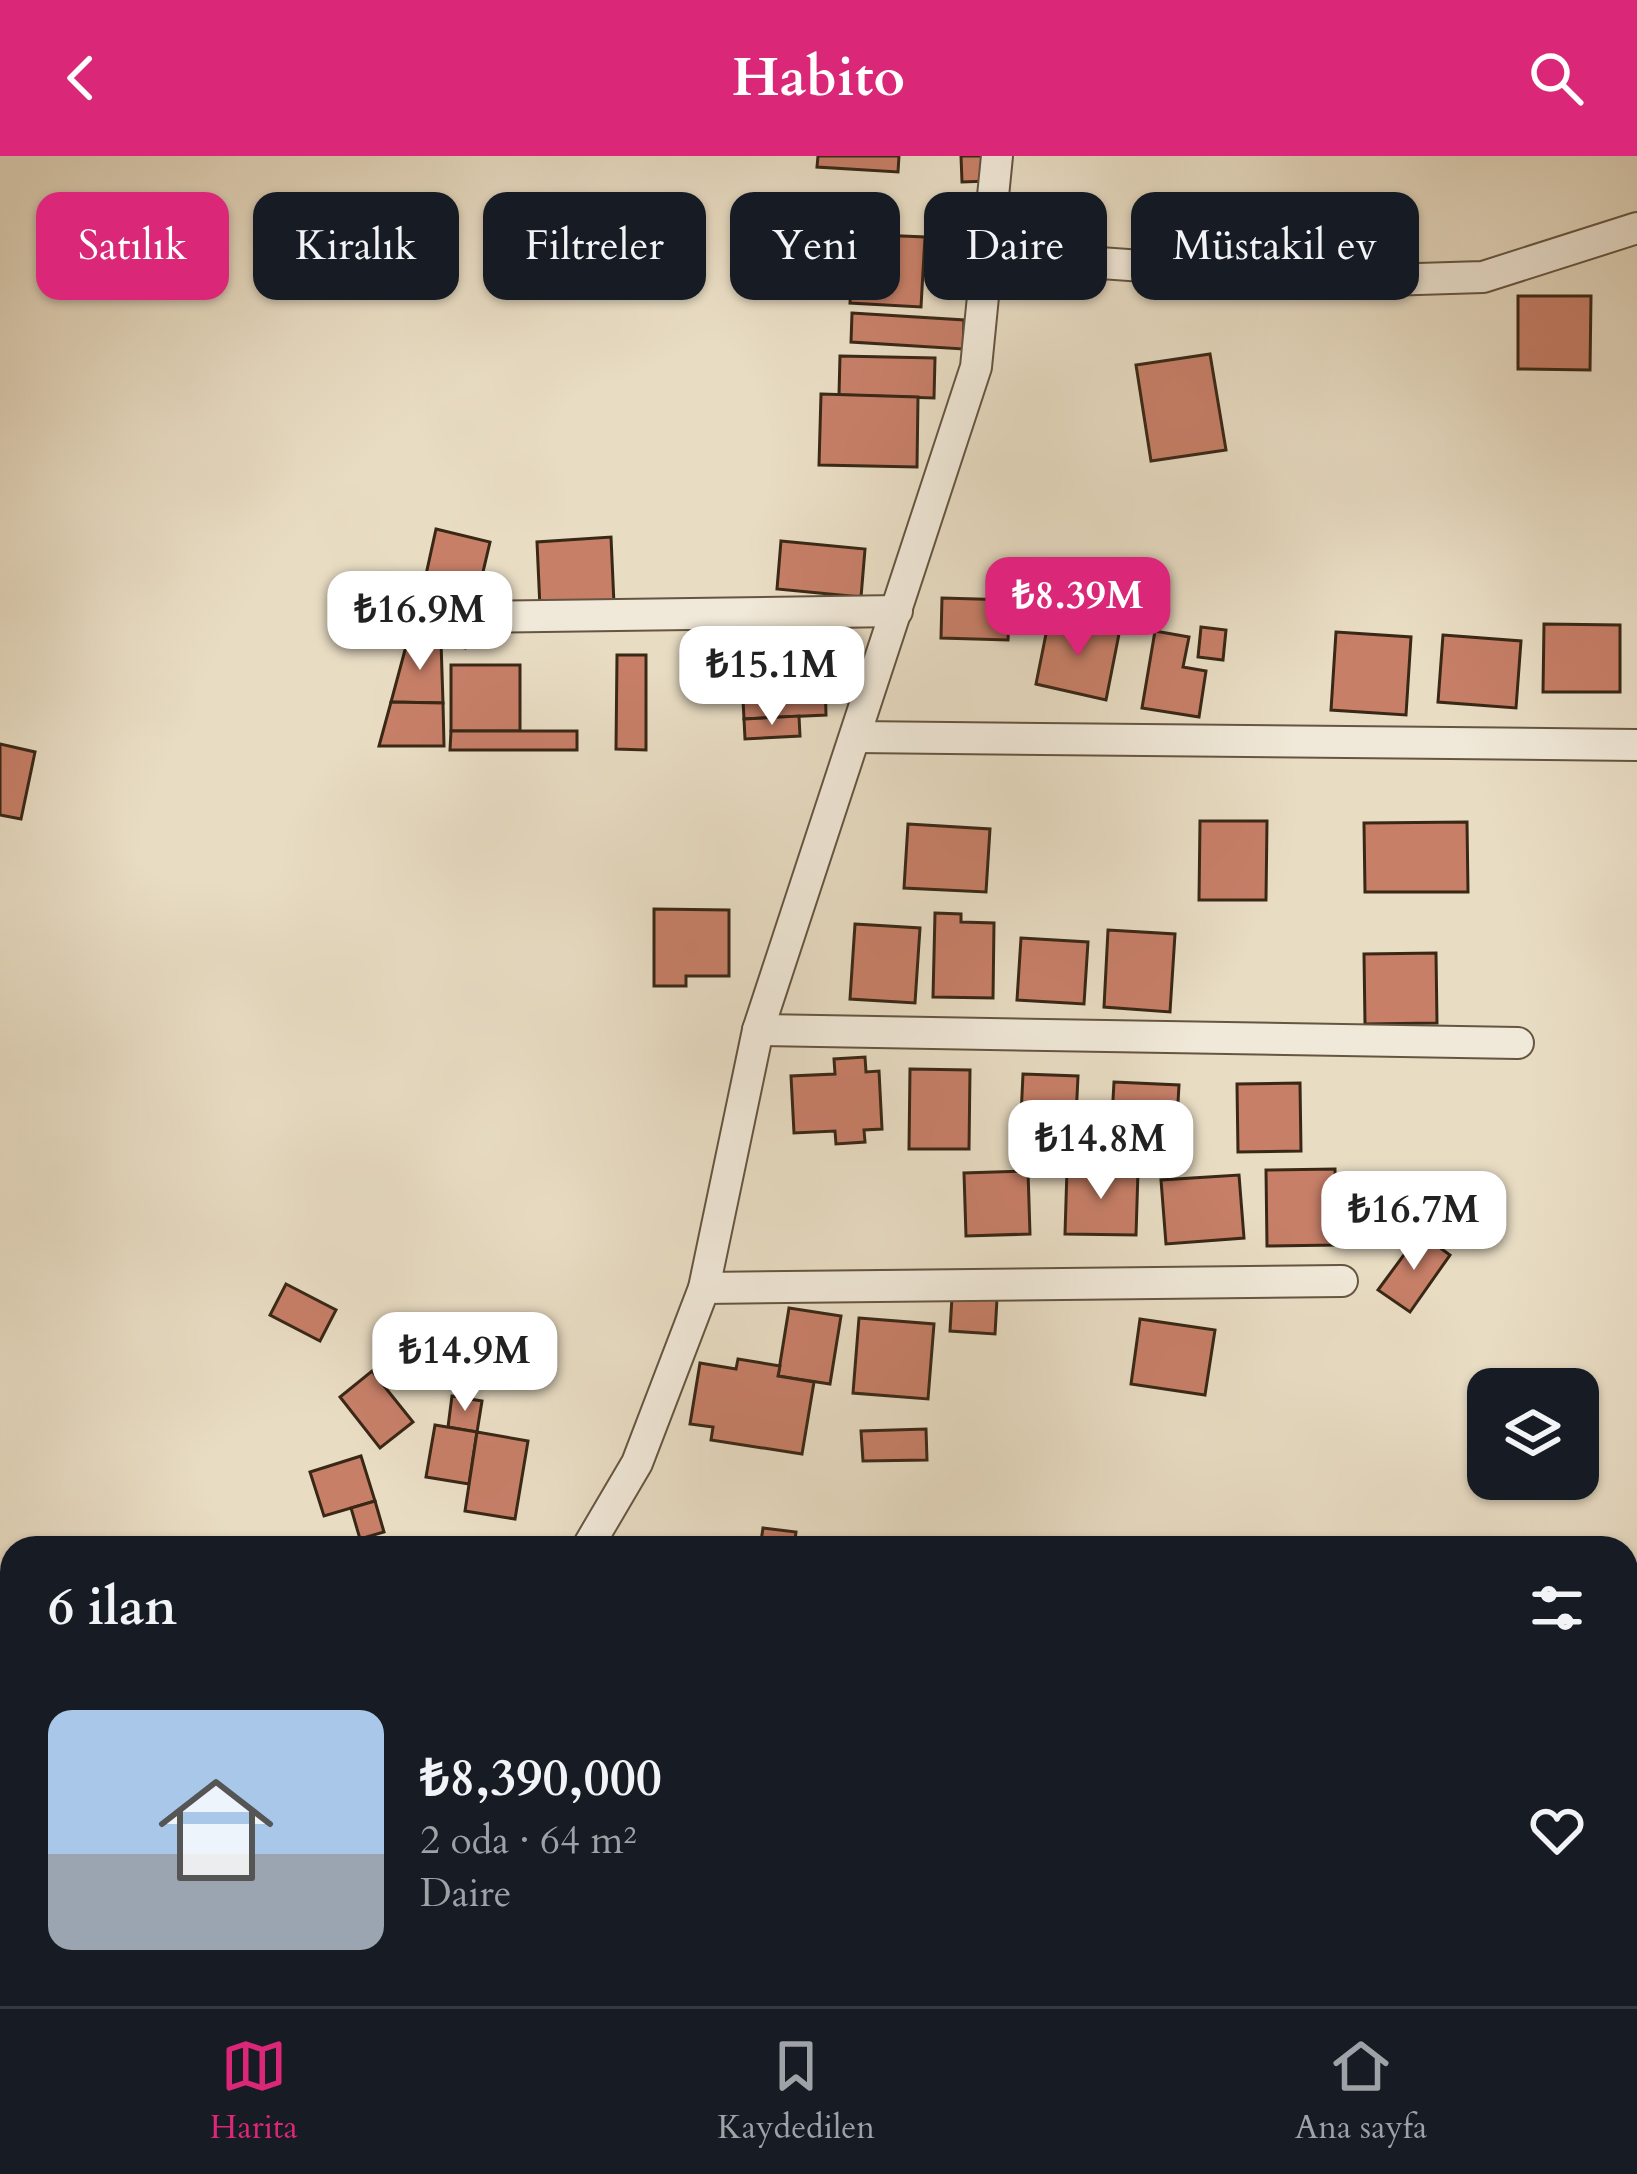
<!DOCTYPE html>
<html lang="tr">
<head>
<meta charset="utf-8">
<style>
	:root { --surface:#171b24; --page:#242831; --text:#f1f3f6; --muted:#9ea1a6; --line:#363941; --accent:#db2777 }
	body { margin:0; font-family:Cardo,serif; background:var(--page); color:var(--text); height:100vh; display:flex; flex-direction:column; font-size:45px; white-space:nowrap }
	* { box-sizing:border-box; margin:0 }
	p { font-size:39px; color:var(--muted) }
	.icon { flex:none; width:66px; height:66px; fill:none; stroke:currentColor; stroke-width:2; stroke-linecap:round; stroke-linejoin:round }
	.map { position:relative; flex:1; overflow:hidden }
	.panel { position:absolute; left:0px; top:1380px; width:1638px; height:471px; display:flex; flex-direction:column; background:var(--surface); border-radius:36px 36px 0 0; box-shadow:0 3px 9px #0004 }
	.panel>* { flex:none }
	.top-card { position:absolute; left:36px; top:36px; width:1566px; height:108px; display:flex; gap:24px }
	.buttons { position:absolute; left:1467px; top:1212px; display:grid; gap:24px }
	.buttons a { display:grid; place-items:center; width:132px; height:132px; border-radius:24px; background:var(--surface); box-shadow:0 3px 9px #0004; font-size:60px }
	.price { position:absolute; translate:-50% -102px; padding:0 27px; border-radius:24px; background:#fff; color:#222; font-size:39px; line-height:78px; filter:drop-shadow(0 3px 6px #0008) }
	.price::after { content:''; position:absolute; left:50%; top:72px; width:36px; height:27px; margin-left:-18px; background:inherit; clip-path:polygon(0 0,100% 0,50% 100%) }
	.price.selected { background:var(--accent); color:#fff }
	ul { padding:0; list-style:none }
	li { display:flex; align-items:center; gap:36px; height:300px; padding:0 48px }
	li+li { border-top:3px solid var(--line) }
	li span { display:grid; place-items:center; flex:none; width:336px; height:240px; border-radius:24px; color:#555 }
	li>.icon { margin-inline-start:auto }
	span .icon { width:144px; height:144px; fill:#fffc; stroke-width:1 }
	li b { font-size:51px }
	h2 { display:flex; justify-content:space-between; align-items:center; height:144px; padding:0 48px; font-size:51px }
	.pill { padding:0 42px; border-radius:24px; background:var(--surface); box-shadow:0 3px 9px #0004; font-size:42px; line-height:108px }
	.pill.selected { background:var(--accent); color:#fff }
	header { display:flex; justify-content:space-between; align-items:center; height:156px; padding:0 48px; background:var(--accent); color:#fff; font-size:54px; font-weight:800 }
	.tabs { display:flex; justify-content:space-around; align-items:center; height:168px; border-top:3px solid var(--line); background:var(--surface); font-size:33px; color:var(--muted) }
	.tabs a { display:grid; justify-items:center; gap:6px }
	.tabs .selected { color:var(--accent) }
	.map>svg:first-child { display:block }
	.building { fill:#c77f68; stroke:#392816; stroke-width:3 }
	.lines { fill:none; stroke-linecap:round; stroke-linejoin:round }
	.minor-casing { stroke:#655541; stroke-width:34 }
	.minor { stroke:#f0e8d8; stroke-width:30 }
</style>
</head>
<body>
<header><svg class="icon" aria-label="back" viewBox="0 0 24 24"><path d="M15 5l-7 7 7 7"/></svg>Habito<svg class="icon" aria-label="search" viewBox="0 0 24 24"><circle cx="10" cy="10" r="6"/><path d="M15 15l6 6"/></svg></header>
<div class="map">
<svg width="1637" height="1850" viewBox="0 0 1637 1850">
	<rect width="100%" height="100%" fill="#e8dcc3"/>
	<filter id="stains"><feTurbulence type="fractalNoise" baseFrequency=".00167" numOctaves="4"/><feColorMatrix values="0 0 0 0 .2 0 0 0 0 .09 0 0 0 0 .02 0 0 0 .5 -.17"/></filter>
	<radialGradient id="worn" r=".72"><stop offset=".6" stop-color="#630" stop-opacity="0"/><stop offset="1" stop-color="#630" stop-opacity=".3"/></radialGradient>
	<g class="building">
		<path d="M 818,0 L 899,0 L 898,16 L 817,11 Z"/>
		<path d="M 961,0 L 988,0 L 989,25 L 962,26 Z"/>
		<path d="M 854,78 L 925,81 L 921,151 L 850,147 Z"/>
		<path d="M 1518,140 L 1591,140 L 1590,214 L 1518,213 Z"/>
		<path d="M 852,157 L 964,164 L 963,193 L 851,186 Z"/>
		<path d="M 1210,198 L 1226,294 L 1151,305 L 1136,209 Z"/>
		<path d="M 840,200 L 935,202 L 934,242 L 839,239 Z"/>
		<path d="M 821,238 L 918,241 L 917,311 L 819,309 Z"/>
		<path d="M 436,373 L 490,386 L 475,450 L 422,437 Z"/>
		<path d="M 611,381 L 614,448 L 540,452 L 537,386 Z"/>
		<path d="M 781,385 L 865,393 L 861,441 L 777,433 Z"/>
		<path d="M 413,435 L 475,450 L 465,492 L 402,477 Z"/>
		<path d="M 942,442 L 1010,444 L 1008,484 L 941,482 Z"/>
		<path d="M 1049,463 L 1119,478 L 1106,544 L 1036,528 Z"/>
		<path d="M 1544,468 L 1620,469 L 1620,536 L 1543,536 Z"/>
		<path d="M 1201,471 L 1226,474 L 1223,504 L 1198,501 Z"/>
		<path d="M 1155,475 L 1189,481 L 1183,511 L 1206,515 L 1199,561 L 1142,552 Z"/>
		<path d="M 1336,476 L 1411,481 L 1406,559 L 1331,554 Z"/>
		<path d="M 800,478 L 802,522 L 728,525 L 726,482 Z"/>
		<path d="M 409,479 L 441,486 L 443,547 L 391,546 Z"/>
		<path d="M 1443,479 L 1521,485 L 1516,552 L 1438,546 Z"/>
		<path d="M 617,499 L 646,499 L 646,594 L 616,593 Z"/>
		<rect x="451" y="509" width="69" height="66"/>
		<path d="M 825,521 L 826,559 L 744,563 L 742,525 Z"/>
		<path d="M 391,546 L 443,547 L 444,590 L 379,590 Z"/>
		<path d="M 799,560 L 800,580 L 745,583 L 744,563 Z"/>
		<path d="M 451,575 L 577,575 L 577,594 L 450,594 Z"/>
		<path d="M 0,588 L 35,596 L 21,663 L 0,659 Z"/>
		<path d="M 1200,665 L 1267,665 L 1266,744 L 1199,744 Z"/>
		<path d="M 1467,666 L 1468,736 L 1365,736 L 1364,667 Z"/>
		<path d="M 908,668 L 990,673 L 986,736 L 904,732 Z"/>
		<path d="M 654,753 L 729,754 L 729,820 L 686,820 L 686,830 L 654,830 Z"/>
		<path d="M 935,757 L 961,758 L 961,766 L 994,767 L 993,842 L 933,841 Z"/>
		<path d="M 855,768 L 920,772 L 915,847 L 850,843 Z"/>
		<path d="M 1108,774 L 1175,778 L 1170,856 L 1104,851 Z"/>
		<path d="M 1021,782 L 1088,786 L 1084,848 L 1017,844 Z"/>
		<path d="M 1436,797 L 1437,867 L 1365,868 L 1364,798 Z"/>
		<path d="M 865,901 L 866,916 L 879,915 L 882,973 L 864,974 L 865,986 L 836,988 L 835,975 L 794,977 L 791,920 L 835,918 L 834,903 Z"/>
		<path d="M 910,913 L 970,914 L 969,993 L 909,993 Z"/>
		<path d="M 1023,918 L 1078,920 L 1074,1004 L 1019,1002 Z"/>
		<path d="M 1114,926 L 1179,929 L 1175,999 L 1110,996 Z"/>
		<path d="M 1300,927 L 1301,995 L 1238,996 L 1237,928 Z"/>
		<path d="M 1067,1013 L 1138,1015 L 1136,1079 L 1065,1078 Z"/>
		<path d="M 1335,1013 L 1336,1089 L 1267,1090 L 1266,1014 Z"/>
		<path d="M 1028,1015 L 1030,1078 L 966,1080 L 964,1017 Z"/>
		<path d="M 1239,1019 L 1244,1082 L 1166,1088 L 1161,1024 Z"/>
		<path d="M 1420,1077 L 1450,1099 L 1410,1156 L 1378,1134 Z"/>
		<path d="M 286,1128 L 336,1154 L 320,1185 L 270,1159 Z"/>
		<path d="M 952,1141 L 997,1143 L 995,1178 L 950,1175 Z"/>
		<path d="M 789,1152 L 841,1160 L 830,1228 L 778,1220 Z"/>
		<path d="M 859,1162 L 934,1168 L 928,1243 L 853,1237 Z"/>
		<path d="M 1140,1163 L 1215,1174 L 1205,1239 L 1131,1228 Z"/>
		<path d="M 738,1203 L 780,1210 L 778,1220 L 814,1226 L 802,1298 L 711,1284 L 713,1271 L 690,1268 L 700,1207 L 736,1213 Z"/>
		<path d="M 372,1215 L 413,1266 L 380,1292 L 340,1241 Z"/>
		<path d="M 452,1240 L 482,1245 L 477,1276 L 448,1271 Z"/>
		<path d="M 435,1269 L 477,1276 L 469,1328 L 426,1321 Z"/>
		<path d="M 926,1273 L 927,1304 L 863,1305 L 861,1275 Z"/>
		<path d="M 477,1276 L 528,1285 L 515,1363 L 465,1355 Z"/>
		<path d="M 361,1300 L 375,1345 L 324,1360 L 310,1316 Z"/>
		<path d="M 375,1345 L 384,1376 L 360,1383 L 351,1352 Z"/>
		<path d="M 763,1372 L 796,1376 L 794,1392 L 760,1392 Z"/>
		<path d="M 420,1382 L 423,1392 L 383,1392 Z"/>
		<path d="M 12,1486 L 12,1514 L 0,1492 Z"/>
		<path d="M 9,1808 L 12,1839 L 21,1839 L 25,1850 L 0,1850 L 0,1811 Z"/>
		<path d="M 1464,1839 L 1532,1839 L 1547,1850 L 1463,1850 L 1459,1847 Z"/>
	</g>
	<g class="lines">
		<g class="minor-casing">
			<g id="minor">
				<path d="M 988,99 L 1353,125 L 1483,121 L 1637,72"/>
				<path d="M 473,461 L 897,455"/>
				<path d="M 856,581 L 1637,589"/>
				<path d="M 758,874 L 1518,887"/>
				<path d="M 704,1132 L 1342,1125"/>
				<path d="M 587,1392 L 637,1307 L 704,1132 L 758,874 L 976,211 L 997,0"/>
				<path d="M 0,1666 L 12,1659"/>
				<path d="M 460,1839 L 472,1850"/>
			</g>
		</g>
		<use href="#minor" class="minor"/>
	</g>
	<rect width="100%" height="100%" filter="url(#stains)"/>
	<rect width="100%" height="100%" fill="url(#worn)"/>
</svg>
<div class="buttons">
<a><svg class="icon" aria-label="layers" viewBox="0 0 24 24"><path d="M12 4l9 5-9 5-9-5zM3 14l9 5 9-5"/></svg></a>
</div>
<b class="price selected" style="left:1078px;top:503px">₺8.39M</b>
<b class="price" style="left:420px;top:517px">₺16.9M</b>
<b class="price" style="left:772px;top:572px">₺15.1M</b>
<b class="price" style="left:1101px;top:1046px">₺14.8M</b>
<b class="price" style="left:1414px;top:1117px">₺16.7M</b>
<b class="price" style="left:465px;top:1258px">₺14.9M</b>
<div class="top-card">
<a class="pill selected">Satılık</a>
<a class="pill">Kiralık</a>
<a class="pill">Filtreler</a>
<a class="pill">Yeni</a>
<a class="pill">Daire</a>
<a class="pill">Müstakil ev</a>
</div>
<section class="panel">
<h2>6 ilan<svg class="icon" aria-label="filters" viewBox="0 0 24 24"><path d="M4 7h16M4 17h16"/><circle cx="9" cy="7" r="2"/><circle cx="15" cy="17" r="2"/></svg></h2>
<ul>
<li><span style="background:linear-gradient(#a9c7e8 60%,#9aa5b1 0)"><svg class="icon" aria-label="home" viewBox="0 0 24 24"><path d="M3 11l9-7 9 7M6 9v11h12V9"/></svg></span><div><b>₺8,390,000</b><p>2 oda · 64 m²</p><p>Daire</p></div><svg class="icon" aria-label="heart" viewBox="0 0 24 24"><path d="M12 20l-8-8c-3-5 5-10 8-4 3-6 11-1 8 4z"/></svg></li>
</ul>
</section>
</div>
<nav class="tabs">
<a class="selected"><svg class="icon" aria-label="map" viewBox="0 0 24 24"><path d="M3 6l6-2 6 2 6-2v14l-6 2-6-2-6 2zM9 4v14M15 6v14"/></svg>Harita</a>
<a><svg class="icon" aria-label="saved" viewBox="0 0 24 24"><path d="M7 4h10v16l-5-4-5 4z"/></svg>Kaydedilen</a>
<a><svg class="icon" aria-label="home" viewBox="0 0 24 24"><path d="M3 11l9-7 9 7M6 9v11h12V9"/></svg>Ana sayfa</a>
</nav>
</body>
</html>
